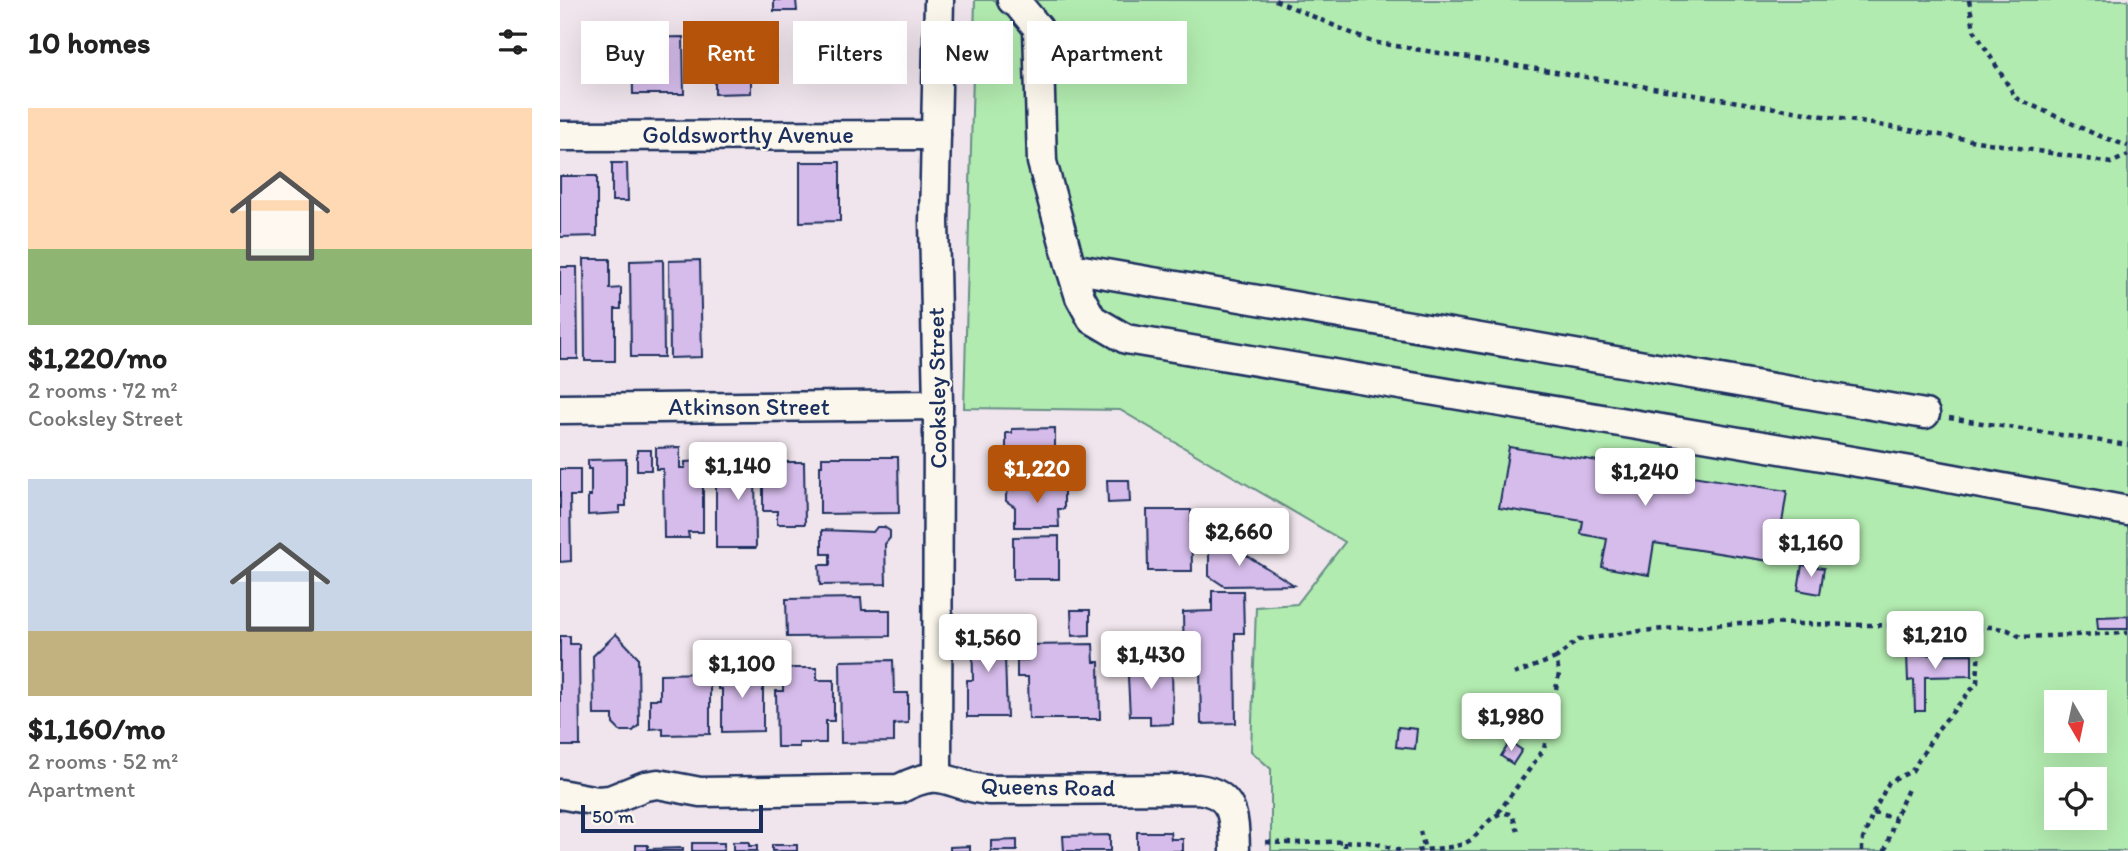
<!DOCTYPE html>
<html lang="en">
<head>
<meta charset="utf-8">
<style>
	:root { --surface:#fff; --page:#f2f2f2; --text:#222; --muted:#767676; --accent:#b45309 }
	body { margin:0; font-family:Itim,sans-serif; background:var(--page); color:var(--text); height:100vh; display:flex; flex-direction:column; font-size:26px; white-space:nowrap }
	* { box-sizing:border-box; margin:0 }
	p { font-size:23px; color:var(--muted) }
	.icon { flex:none; width:38px; height:38px; fill:none; stroke:currentColor; stroke-width:2; stroke-linecap:round; stroke-linejoin:round }
	.map { position:relative; flex:1; overflow:hidden }
	.sheet { display:flex; flex-direction:column; background:var(--surface); width:560px }
	.sheet>* { flex:none }
	.hud { position:absolute; left:21px; top:21px; width:665px; height:63px; display:flex; gap:14px }
	.needle { width:46px; rotate:171deg }
	.buttons { position:absolute; left:1484px; top:690px; display:grid; gap:14px }
	.buttons a { display:grid; place-items:center; width:63px; height:63px; border-radius:0px; background:var(--surface); box-shadow:0 7px 28px #0002; font-size:35px }
	.scale { position:absolute; left:21px; bottom:18px; width:182px; box-sizing:border-box; padding-left:7px; border:4px solid #1b2f5e; border-top:0; font-size:19px; line-height:24px; white-space:nowrap; color:#1b2f5e; -webkit-text-stroke:5px #fbf7ec; paint-order:stroke }
	.price { position:absolute; translate:-50% -60px; padding:0 16px; border-radius:7px; background:#fff; color:#222; font-size:23px; line-height:46px; filter:drop-shadow(0 2px 4px #0008) }
	.price::after { content:''; position:absolute; left:50%; top:42px; width:21px; height:16px; margin-left:-10px; background:inherit; clip-path:polygon(0 0,100% 0,50% 100%) }
	.price.active { background:var(--accent); color:#fff }
	ul { padding:0; list-style:none }
	li { display:grid; align-content:center; gap:14px; height:371px; padding:0 28px }
	li span { display:grid; place-items:center; height:217px; border-radius:0px; color:#555 }
	li>.icon { margin-inline-start:auto }
	span .icon { width:126px; height:126px; fill:#fffc; stroke-width:1 }
	li b { font-size:30px }
	h2 { display:flex; justify-content:space-between; align-items:center; height:84px; padding:0 28px; font-size:30px }
	.tag { padding:0 24px; border-radius:0px; background:var(--surface); box-shadow:0 7px 28px #0002; font-size:24px; line-height:63px }
	.tag.active { background:var(--accent); color:#fff }
	main { display:flex; flex:1; min-height:0 }
	.map>svg:first-child { display:block }
	.green { fill:#b2ebaf; stroke:#668d86; stroke-width:2; fill-rule:evenodd }
	.building { fill:#d6bceb; stroke:#1b2f5e; stroke-width:2 }
	.lines { fill:none; stroke-linecap:round; stroke-linejoin:round }
	.minor-casing { stroke:#1b2f5e; stroke-width:33 }
	.path { stroke:#1b2f5e; stroke-width:4.5; stroke-dasharray:5 5; stroke-linecap:butt }
	.minor { stroke:#fbf7ec; stroke-width:28 }
	.labels { text-anchor:middle; stroke-width:5; stroke-linejoin:round; paint-order:stroke }
	.street-label { font-size:24px; fill:#1b2f5e; stroke:#fbf7ec }
</style>
</head>
<body>
<main>
<section class="sheet">
<h2>10 homes<svg class="icon" aria-label="filters" viewBox="0 0 24 24"><path d="M4 7h16M4 17h16"/><circle cx="9" cy="7" r="2"/><circle cx="15" cy="17" r="2"/></svg></h2>
<ul>
<li><span style="background:linear-gradient(#ffd9b3 65%,#8fb573 0)"><svg class="icon" aria-label="home" viewBox="0 0 24 24"><path d="M3 11l9-7 9 7M6 9v11h12V9"/></svg></span><div><b>$1,220/mo</b><p>2 rooms · 72 m²</p><p>Cooksley Street</p></div></li>
<li><span style="background:linear-gradient(#c9d6e8 70%,#c2b280 0)"><svg class="icon" aria-label="home" viewBox="0 0 24 24"><path d="M3 11l9-7 9 7M6 9v11h12V9"/></svg></span><div><b>$1,160/mo</b><p>2 rooms · 52 m²</p><p>Apartment</p></div></li>
</ul>
</section>
<div class="map">
<svg width="1568" height="851" viewBox="0 0 1568 851">
	<rect width="100%" height="100%" fill="#f0e5ec"/>
	<filter id="ink" filterUnits="userSpaceOnUse"><feTurbulence type="fractalNoise" baseFrequency=".0143" numOctaves="2"/><feDisplacementMap in="SourceGraphic" scale="14" xChannelSelector="R" yChannelSelector="G"/><feConvolveMatrix kernelMatrix="1 2 1 2 8 2 1 2 1" color-interpolation-filters="sRGB"/></filter>
	<g filter="url(#ink)">
		<path class="green" d="M 415,0 L 1568,0 L 1568,851 L 711,851 L 711,769 L 691,751 L 696,607 L 737,604 L 785,542 L 560,410 L 404,408 ZM 1496,702 L 1535,702 L 1535,740 L 1496,740 ZM 1496,779 L 1535,779 L 1535,817 L 1496,817 Z"/>
		<g class="building">
			<path d="M 214,0 L 236,0 L 237,11 L 214,11 Z"/>
			<path d="M 123,37 L 124,94 L 73,94 L 72,38 Z"/>
			<path d="M 191,46 L 191,93 L 155,94 L 155,75 L 143,75 L 143,57 L 155,56 L 154,47 Z"/>
			<path d="M 240,162 L 280,162 L 280,221 L 240,222 Z"/>
			<path d="M 52,163 L 67,163 L 68,201 L 52,201 Z"/>
			<path d="M 0,176 L 37,176 L 37,236 L 0,237 Z"/>
			<path d="M 24,259 L 50,259 L 50,289 L 61,288 L 61,309 L 55,309 L 55,361 L 25,361 Z"/>
			<path d="M 103,260 L 104,357 L 71,357 L 70,261 Z"/>
			<path d="M 140,260 L 142,357 L 110,358 L 109,261 Z"/>
			<path d="M 0,267 L 17,267 L 18,359 L 0,359 Z"/>
			<path d="M 495,428 L 495,471 L 446,471 L 446,433 L 452,433 L 452,429 Z"/>
			<path d="M 178,446 L 201,446 L 201,471 L 195,471 L 196,548 L 156,548 L 156,477 L 171,477 L 171,468 L 178,468 Z"/>
			<path d="M 120,447 L 120,468 L 125,468 L 125,462 L 143,461 L 143,532 L 128,532 L 129,538 L 104,538 L 103,469 L 96,469 L 96,448 Z"/>
			<path d="M 949,447 L 1227,491 L 1216,562 L 1094,543 L 1089,575 L 1042,567 L 1047,539 L 1021,534 L 1023,521 L 939,508 Z"/>
			<rect x="77" y="450" width="14" height="20"/>
			<path d="M 262,457 L 338,457 L 339,513 L 260,514 L 260,465 L 262,465 Z"/>
			<path d="M 66,459 L 66,506 L 60,506 L 60,513 L 28,515 L 28,496 L 31,496 L 31,469 L 28,469 L 28,460 Z"/>
			<path d="M 203,462 L 244,462 L 245,524 L 217,524 L 217,511 L 203,511 Z"/>
			<path d="M 0,469 L 20,469 L 20,496 L 10,496 L 11,561 L 0,562 Z"/>
			<path d="M 547,480 L 569,480 L 570,502 L 548,503 Z"/>
			<path d="M 504,483 L 504,509 L 498,509 L 499,527 L 455,527 L 455,507 L 446,501 L 446,495 L 449,490 L 463,488 L 463,484 Z"/>
			<path d="M 587,510 L 631,510 L 632,571 L 588,571 Z"/>
			<path d="M 317,527 L 324,527 L 330,531 L 330,538 L 325,544 L 326,584 L 260,585 L 259,565 L 270,565 L 270,554 L 262,554 L 262,530 L 313,532 Z"/>
			<path d="M 654,535 L 734,585 L 664,586 L 649,576 L 649,544 Z"/>
			<path d="M 499,536 L 499,579 L 453,579 L 453,537 Z"/>
			<path d="M 1242,565 L 1264,568 L 1260,594 L 1238,590 Z"/>
			<path d="M 652,591 L 683,591 L 684,633 L 675,633 L 676,723 L 641,724 L 640,666 L 624,667 L 623,612 L 652,611 Z"/>
			<path d="M 301,598 L 302,610 L 330,610 L 330,636 L 227,637 L 226,599 Z"/>
			<path d="M 511,610 L 530,610 L 530,635 L 512,636 Z"/>
			<path d="M 1568,616 L 1568,629 L 1538,629 L 1537,617 Z"/>
			<path d="M 412,627 L 444,627 L 447,717 L 407,717 L 407,680 L 413,680 Z"/>
			<path d="M 56,634 L 78,657 L 79,725 L 73,731 L 60,731 L 53,724 L 53,715 L 34,715 L 33,656 Z"/>
			<path d="M 0,636 L 10,636 L 10,644 L 19,644 L 20,746 L 0,746 Z"/>
			<path d="M 533,644 L 534,662 L 539,662 L 540,719 L 469,719 L 468,677 L 457,677 L 457,660 L 468,660 L 468,645 Z"/>
			<path d="M 1412,654 L 1412,676 L 1365,677 L 1365,711 L 1355,711 L 1354,680 L 1348,681 L 1347,655 Z"/>
			<path d="M 567,658 L 593,658 L 593,666 L 612,665 L 613,724 L 590,725 L 590,716 L 570,716 Z"/>
			<path d="M 333,660 L 334,693 L 348,693 L 348,723 L 334,724 L 334,742 L 281,743 L 280,661 Z"/>
			<path d="M 174,668 L 191,668 L 203,671 L 203,731 L 162,732 L 162,689 L 158,689 L 158,677 L 162,677 L 161,671 Z"/>
			<path d="M 226,668 L 257,668 L 257,680 L 274,680 L 274,721 L 266,721 L 266,743 L 239,743 L 239,747 L 217,747 L 216,691 L 223,691 L 223,681 L 226,681 Z"/>
			<path d="M 150,673 L 150,734 L 103,735 L 103,728 L 90,729 L 90,699 L 100,699 L 100,674 Z"/>
			<path d="M 838,727 L 857,729 L 855,749 L 836,747 Z"/>
			<path d="M 950,742 L 962,750 L 953,764 L 941,756 Z"/>
			<path d="M 577,832 L 610,832 L 611,839 L 623,839 L 623,851 L 577,851 Z"/>
			<path d="M 550,835 L 550,851 L 504,851 L 503,836 Z"/>
			<path d="M 457,840 L 457,851 L 431,851 L 431,841 Z"/>
			<path d="M 173,842 L 189,842 L 189,846 L 197,846 L 197,851 L 173,851 Z"/>
			<rect x="132" y="843" width="32" height="8"/>
			<path d="M 76,845 L 88,845 L 88,849 L 123,848 L 123,851 L 76,851 Z"/>
			<rect x="212" y="845" width="25" height="6"/>
			<path d="M 410,846 L 410,851 L 390,851 L 390,847 Z"/>
		</g>
		<g class="lines">
			<g class="minor-casing">
				<g id="minor">
					<path d="M 452,0 L 458,4 L 478,28 L 482,162 L 511,268 L 520,297 L 532,319 L 566,339 L 1351,471 L 1568,511"/>
					<path d="M 0,136 L 376,135"/>
					<path d="M 511,268 L 1365,414"/>
					<path d="M 0,409 L 378,405"/>
					<path d="M 377,776 L 378,405 L 374,221 L 379,0"/>
					<path d="M 0,794 L 37,801 L 50,800 L 85,786 L 98,784 L 140,792 L 339,789 C 385,765 386,786 429,790 L 638,789 C 676,794 674,820 675,851"/>
				</g>
			</g>
			<g class="path">
				<path d="M 715,0 L 812,42 L 1551,163 L 1568,155"/>
				<path d="M 1409,0 L 1414,30 L 1456,98 L 1537,135 L 1568,146"/>
				<path d="M 1389,418 L 1568,445"/>
				<path d="M 954,674 L 996,658"/>
				<path d="M 938,813 L 984,749 L 999,674 L 996,658 L 1018,640 L 1080,631 L 1179,623 L 1432,627 L 1448,630 L 1461,637 L 1568,633"/>
				<path d="M 1313,813 L 1335,818"/>
				<path d="M 860,831 L 865,850"/>
				<path d="M 706,842 C 739,845 772,840 805,842 C 818,843 829,848 842,851"/>
				<path d="M 785,842 L 785,851"/>
				<path d="M 857,851 C 874,848 899,849 912,839 C 925,828 934,807 952,815 L 958,831"/>
				<path d="M 1302,851 L 1302,842 L 1313,813 L 1329,782 L 1352,771 L 1378,729 L 1417,683 L 1420,627"/>
				<path d="M 1325,851 L 1335,818 L 1349,787"/>
			</g>
			<use href="#minor" class="minor"/>
		</g>
	</g>
	<g class="labels">
		<g class="street-label">
			<text x="188" y="143">Goldsworthy Avenue</text>
			<text transform="translate(377 388) rotate(-91)" y="8">Cooksley Street</text>
			<text x="189" y="415">Atkinson Street</text>
			<text transform="translate(488 787) rotate(1)" y="8">Queens Road</text>
		</g>
	</g>
</svg>
<div class="buttons">
<a><svg class="needle" viewBox="-14 -14 28 28"><path d="M0-13l5 13h-10z" fill="#e53935"/><path d="M0 13l5-13h-10z" fill="#767676"/></svg></a>
<a><svg class="icon" aria-label="locate" viewBox="0 0 24 24"><circle cx="12" cy="12" r="6"/><path d="M12 2v4M12 18v4M2 12h4M18 12h4"/></svg></a>
</div>
<div class="scale">50 m</div>
<b class="price" style="left:178px;top:502px">$1,140</b>
<b class="price active" style="left:477px;top:505px">$1,220</b>
<b class="price" style="left:1085px;top:508px">$1,240</b>
<b class="price" style="left:679px;top:568px">$2,660</b>
<b class="price" style="left:1251px;top:579px">$1,160</b>
<b class="price" style="left:1375px;top:671px">$1,210</b>
<b class="price" style="left:428px;top:674px">$1,560</b>
<b class="price" style="left:591px;top:691px">$1,430</b>
<b class="price" style="left:182px;top:700px">$1,100</b>
<b class="price" style="left:951px;top:753px">$1,980</b>
<div class="hud">
<a class="tag">Buy</a>
<a class="tag active">Rent</a>
<a class="tag">Filters</a>
<a class="tag">New</a>
<a class="tag">Apartment</a>
</div>
</div>
</main>
</body>
</html>
